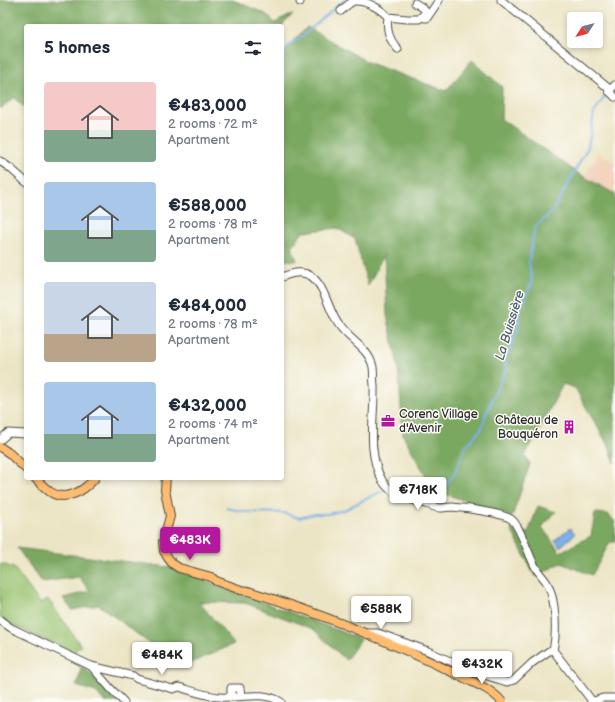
<!DOCTYPE html>
<html lang="en">
<head>
<meta charset="utf-8">
<style>
	:root { --surface:#fff; --page:#f2f2f3; --text:#1f2937; --muted:#747a83; --accent:#b5179e }
	body { margin:0; font-family:"Balsamiq Sans",sans-serif; background:var(--page); color:var(--text); height:100vh; display:flex; flex-direction:column; font-size:15px; white-space:nowrap }
	* { box-sizing:border-box; margin:0 }
	p { font-size:13px; color:var(--muted) }
	.icon { flex:none; width:22px; height:22px; fill:none; stroke:currentColor; stroke-width:2; stroke-linecap:round; stroke-linejoin:round }
	.map { position:relative; flex:1; overflow:hidden }
	.side { position:absolute; left:24px; top:24px; width:260px; height:456px; display:flex; flex-direction:column; background:var(--surface); border-radius:4px; box-shadow:0 2px 6px #0003 }
	.side>* { flex:none }
	.needle { width:26px; rotate:234deg }
	.controls { position:absolute; left:567px; top:12px; display:grid; gap:8px }
	.controls a { display:grid; place-items:center; width:36px; height:36px; border-radius:4px; background:var(--surface); box-shadow:0 2px 6px #0003; font-size:20px }
	.price { position:absolute; translate:-50% -34px; padding:0 9px; border-radius:4px; background:#fff; color:#222; font-size:13px; line-height:26px; filter:drop-shadow(0 1px 2px #0008) }
	.price::after { content:''; position:absolute; left:50%; top:24px; width:12px; height:9px; margin-left:-6px; background:inherit; clip-path:polygon(0 0,100% 0,50% 100%) }
	.price.current { background:var(--accent); color:#fff }
	ul { padding:0; list-style:none }
	li { display:flex; align-items:center; gap:12px; height:100px; padding:0 20px }
	li span { display:grid; place-items:center; flex:none; width:112px; height:80px; border-radius:4px; color:#555 }
	li>.icon { margin-inline-start:auto }
	span .icon { width:48px; height:48px; fill:#fffc; stroke-width:1 }
	li b { font-size:17px }
	h2 { display:flex; justify-content:space-between; align-items:center; height:48px; padding:0 20px; font-size:17px }
	.map>svg:first-child { display:block }
	.built { fill:#f3d4be }
	.green { fill:#98c26e; stroke:#62764c }
	.forest { fill:#7aa861; stroke:#526a46 }
	.water { fill:#7cb0e9; stroke:#546e8a }
	.lines { fill:none; stroke-linecap:round; stroke-linejoin:round }
	.stream { stroke:#7cb0e9; stroke-width:2 }
	.minor-casing { stroke:#484742; stroke-width:9 }
	.major-casing { stroke:#484742; stroke-width:10 }
	.minor { stroke:#fff; stroke-width:7 }
	.major { stroke:#febc70; stroke-width:8 }
	.labels { text-anchor:middle; stroke-width:3; stroke-linejoin:round; paint-order:stroke }
	.poi-label { font-size:12px; fill:#2b2b2b; stroke:#fdfcf7; text-anchor:start }
	.water-label { font-size:13px; font-style:italic; fill:#475a6e; stroke:#fdfcf7 }
</style>
</head>
<body>
<div class="map">
<svg width="615" height="702" viewBox="0 0 615 702">
	<rect width="100%" height="100%" fill="#fdfcf7"/>
	<filter id="ink" filterUnits="userSpaceOnUse"><feTurbulence type="fractalNoise" baseFrequency=".025" numOctaves="2"/><feDisplacementMap in="SourceGraphic" scale="8" xChannelSelector="R" yChannelSelector="G"/><feConvolveMatrix kernelMatrix="1 2 1 2 8 2 1 2 1" color-interpolation-filters="sRGB"/></filter>
	<filter id="wash" filterUnits="userSpaceOnUse"><feTurbulence type="fractalNoise" baseFrequency=".012" numOctaves="4" result="noise"/><feDisplacementMap in="SourceGraphic" scale="16" xChannelSelector="R" yChannelSelector="G"/><feGaussianBlur stdDeviation="0.9" result="paint"/><feColorMatrix in="noise" values="0 0 0 0 0 0 0 0 0 0 0 0 0 0 0 0 0 1.4 0 .05"/><feComposite in="paint" operator="in"/></filter>
	<g filter="url(#wash)">
		<rect width="100%" height="100%" fill="#ece5c5"/>
		<path class="built" d="M 598,152 L 615,163 L 615,194 L 585,177 Z"/>
		<path class="green" d="M 2,564 L 14,568 L 40,603 L 48,599 L 81,646 L 76,649 L 75,653 L 12,625 L 0,617 L 0,565 Z"/>
		<g class="forest">
			<path d="M 0,0 L 233,0 L 266,14 L 275,23 L 293,14 L 282,26 L 26,26 L 26,109 L 14,98 L 0,109 Z"/>
			<path d="M 307,27 L 369,63 L 446,91 L 472,60 L 502,87 L 501,119 L 579,174 L 615,194 L 615,463 L 609,447 L 575,388 L 563,384 L 525,456 L 530,464 L 512,517 L 434,490 L 403,435 L 398,366 L 387,315 L 384,254 L 368,286 L 355,239 L 337,228 L 303,232 L 292,247 L 297,261 L 282,260 L 282,53 Z"/>
			<path d="M 538,506 L 556,512 L 542,527 L 560,552 L 591,536 L 595,513 L 608,514 L 615,522 L 615,542 L 610,542 L 592,575 L 561,563 L 535,577 L 511,529 L 528,533 Z"/>
			<path d="M 17,548 L 169,567 L 361,639 L 346,660 L 313,629 L 245,603 L 199,602 L 234,644 L 191,663 L 178,654 L 160,653 L 145,640 L 99,605 L 72,610 L 63,598 L 90,591 L 79,577 L 42,582 Z"/>
			<path d="M 81,665 L 121,702 L 105,702 L 96,692 L 76,686 L 80,674 Z"/>
		</g>
		<path class="water" d="M 570,528 L 575,534 L 560,547 L 555,540 Z"/>
		<g class="lines">
			<g class="stream">
				<path d="M 282,57 L 290,44 L 305,34 L 344,0"/>
				<path d="M 442,491 L 455,472 L 465,447 L 482,428 L 485,416 L 505,371 L 506,357 L 518,330 L 520,310 L 532,282 L 529,261 L 535,227 L 553,211 L 588,147 L 594,113 L 605,96"/>
				<path d="M 226,508 L 247,512 L 284,513 L 299,518 L 314,514 L 328,514 L 344,510 L 386,489"/>
			</g>
		</g>
	</g>
	<g filter="url(#ink)">
		<g class="lines">
			<g class="minor-casing">
				<g id="minor">
					<path d="M 501,0 L 607,87 L 609,91 L 615,97"/>
					<path d="M 300,2 L 300,0"/>
					<path d="M 341,11 C 345,7 349,3 354,1 C 366,0 381,9 388,17 C 386,30 389,40 398,49"/>
					<path d="M 388,17 L 407,19 L 419,19 L 426,12 L 423,8 L 415,3"/>
					<path d="M 425,18 L 427,18 L 439,0"/>
					<path d="M 609,91 L 615,85"/>
					<path d="M 0,161 L 10,168 L 26,182"/>
					<path d="M 282,277 C 291,273 302,270 311,276 C 326,287 328,311 339,325 C 349,340 369,348 373,367 C 374,373 373,379 374,385 C 375,416 366,452 382,480 C 390,495 411,499 426,504 C 430,505 436,508 440,508 C 444,508 448,507 452,507 C 465,508 502,513 511,519 C 520,525 529,557 536,568 C 539,574 545,578 548,585 C 556,601 557,633 553,650 L 592,701"/>
					<path d="M 0,440 L 8,433 L 26,434"/>
					<path d="M 0,620 L 11,628 L 91,666 L 111,689 L 124,702"/>
					<path d="M 367,633 L 378,633 L 428,651 L 474,672 L 507,682 L 514,680 L 532,663 L 549,651 L 553,650"/>
					<path d="M 91,666 L 133,676 L 137,679 L 173,689 L 179,687 C 192,691 206,696 219,697 C 241,699 261,690 281,702"/>
					<path d="M 231,697 L 231,688 L 240,688 L 241,696"/>
					<path d="M 591,702 L 603,698 L 615,698"/>
				</g>
			</g>
			<g class="major-casing">
				<g id="major">
					<path d="M 0,447 L 9,453 L 26,469"/>
					<path d="M 35,478 C 39,482 44,487 49,491 C 65,503 84,491 95,478"/>
					<path d="M 166,478 L 165,490 L 170,516 L 163,542 L 164,551 L 168,558 L 173,564 L 179,568 L 211,577 L 216,581 L 241,590 L 248,591 C 320,613 391,642 458,675 C 472,682 492,689 502,702"/>
				</g>
			</g>
			<use href="#minor" class="minor"/>
			<use href="#major" class="major"/>
		</g>
	</g>
	<defs>
		<g id="office-bare" transform="scale(1.08)"><path d="M-6-3h4V-5.5h4V-3h4V5H-6ZM-1-4.5V-3h2v-1.5ZM-6 0V1H6V0Z" fill="#b5179e" stroke="#fdfcf7" stroke-width="2.5" paint-order="stroke"/></g>
		<g id="building-bare" transform="scale(1.08)"><path d="M-4-6H4V6H1V3H-1V6H-4ZM-2.5-4.3h1.7v1.8h-1.7ZM.8-4.3h1.7v1.8H.8ZM-2.5-1h1.7V.8h-1.7ZM.8-1h1.7V.8H.8Z" fill="#b5179e" stroke="#fdfcf7" stroke-width="2.5" paint-order="stroke"/></g>
	</defs>
	<g fill-rule="evenodd">
		<use href="#office-bare" x="388" y="421"/>
		<use href="#building-bare" x="569" y="427"/>
	</g>
	<g class="labels">
		<g class="poi-label">
			<text x="399" y="418">Corenc Village<tspan x="399" dy="14">d'Avenir</tspan></text>
			<text x="558" y="424" text-anchor="end">Château de<tspan x="558" dy="14">Bouquéron</tspan></text>
		</g>
		<g class="water-label">
			<text transform="translate(509 325) rotate(-73)" y="5">La Buissière</text>
		</g>
	</g>
</svg>
<div class="controls">
<a><svg class="needle" viewBox="-14 -14 28 28"><path d="M0-13l5 13h-10z" fill="#e53935"/><path d="M0 13l5-13h-10z" fill="#747a83"/></svg></a>
</div>
<b class="price" style="left:418px;top:511px">€718K</b>
<b class="price current" style="left:190px;top:561px">€483K</b>
<b class="price" style="left:381px;top:630px">€588K</b>
<b class="price" style="left:162px;top:676px">€484K</b>
<b class="price" style="left:482px;top:685px">€432K</b>
<section class="side">
<h2>5 homes<svg class="icon" aria-label="filters" viewBox="0 0 24 24"><path d="M4 7h16M4 17h16"/><circle cx="9" cy="7" r="2"/><circle cx="15" cy="17" r="2"/></svg></h2>
<ul>
<li><span style="background:linear-gradient(#f6c9c9 60%,#7fa58c 0)"><svg class="icon" aria-label="home" viewBox="0 0 24 24"><path d="M3 11l9-7 9 7M6 9v11h12V9"/></svg></span><div><b>€483,000</b><p>2 rooms · 72 m²</p><p>Apartment</p></div></li>
<li><span style="background:linear-gradient(#a9c7e8 60%,#7fa58c 0)"><svg class="icon" aria-label="home" viewBox="0 0 24 24"><path d="M3 11l9-7 9 7M6 9v11h12V9"/></svg></span><div><b>€588,000</b><p>2 rooms · 78 m²</p><p>Apartment</p></div></li>
<li><span style="background:linear-gradient(#c9d6e8 65%,#b9a48a 0)"><svg class="icon" aria-label="home" viewBox="0 0 24 24"><path d="M3 11l9-7 9 7M6 9v11h12V9"/></svg></span><div><b>€484,000</b><p>2 rooms · 78 m²</p><p>Apartment</p></div></li>
<li><span style="background:linear-gradient(#a9c7e8 65%,#7fa58c 0)"><svg class="icon" aria-label="home" viewBox="0 0 24 24"><path d="M3 11l9-7 9 7M6 9v11h12V9"/></svg></span><div><b>€432,000</b><p>2 rooms · 74 m²</p><p>Apartment</p></div></li>
</ul>
</section>
</div>
</body>
</html>
